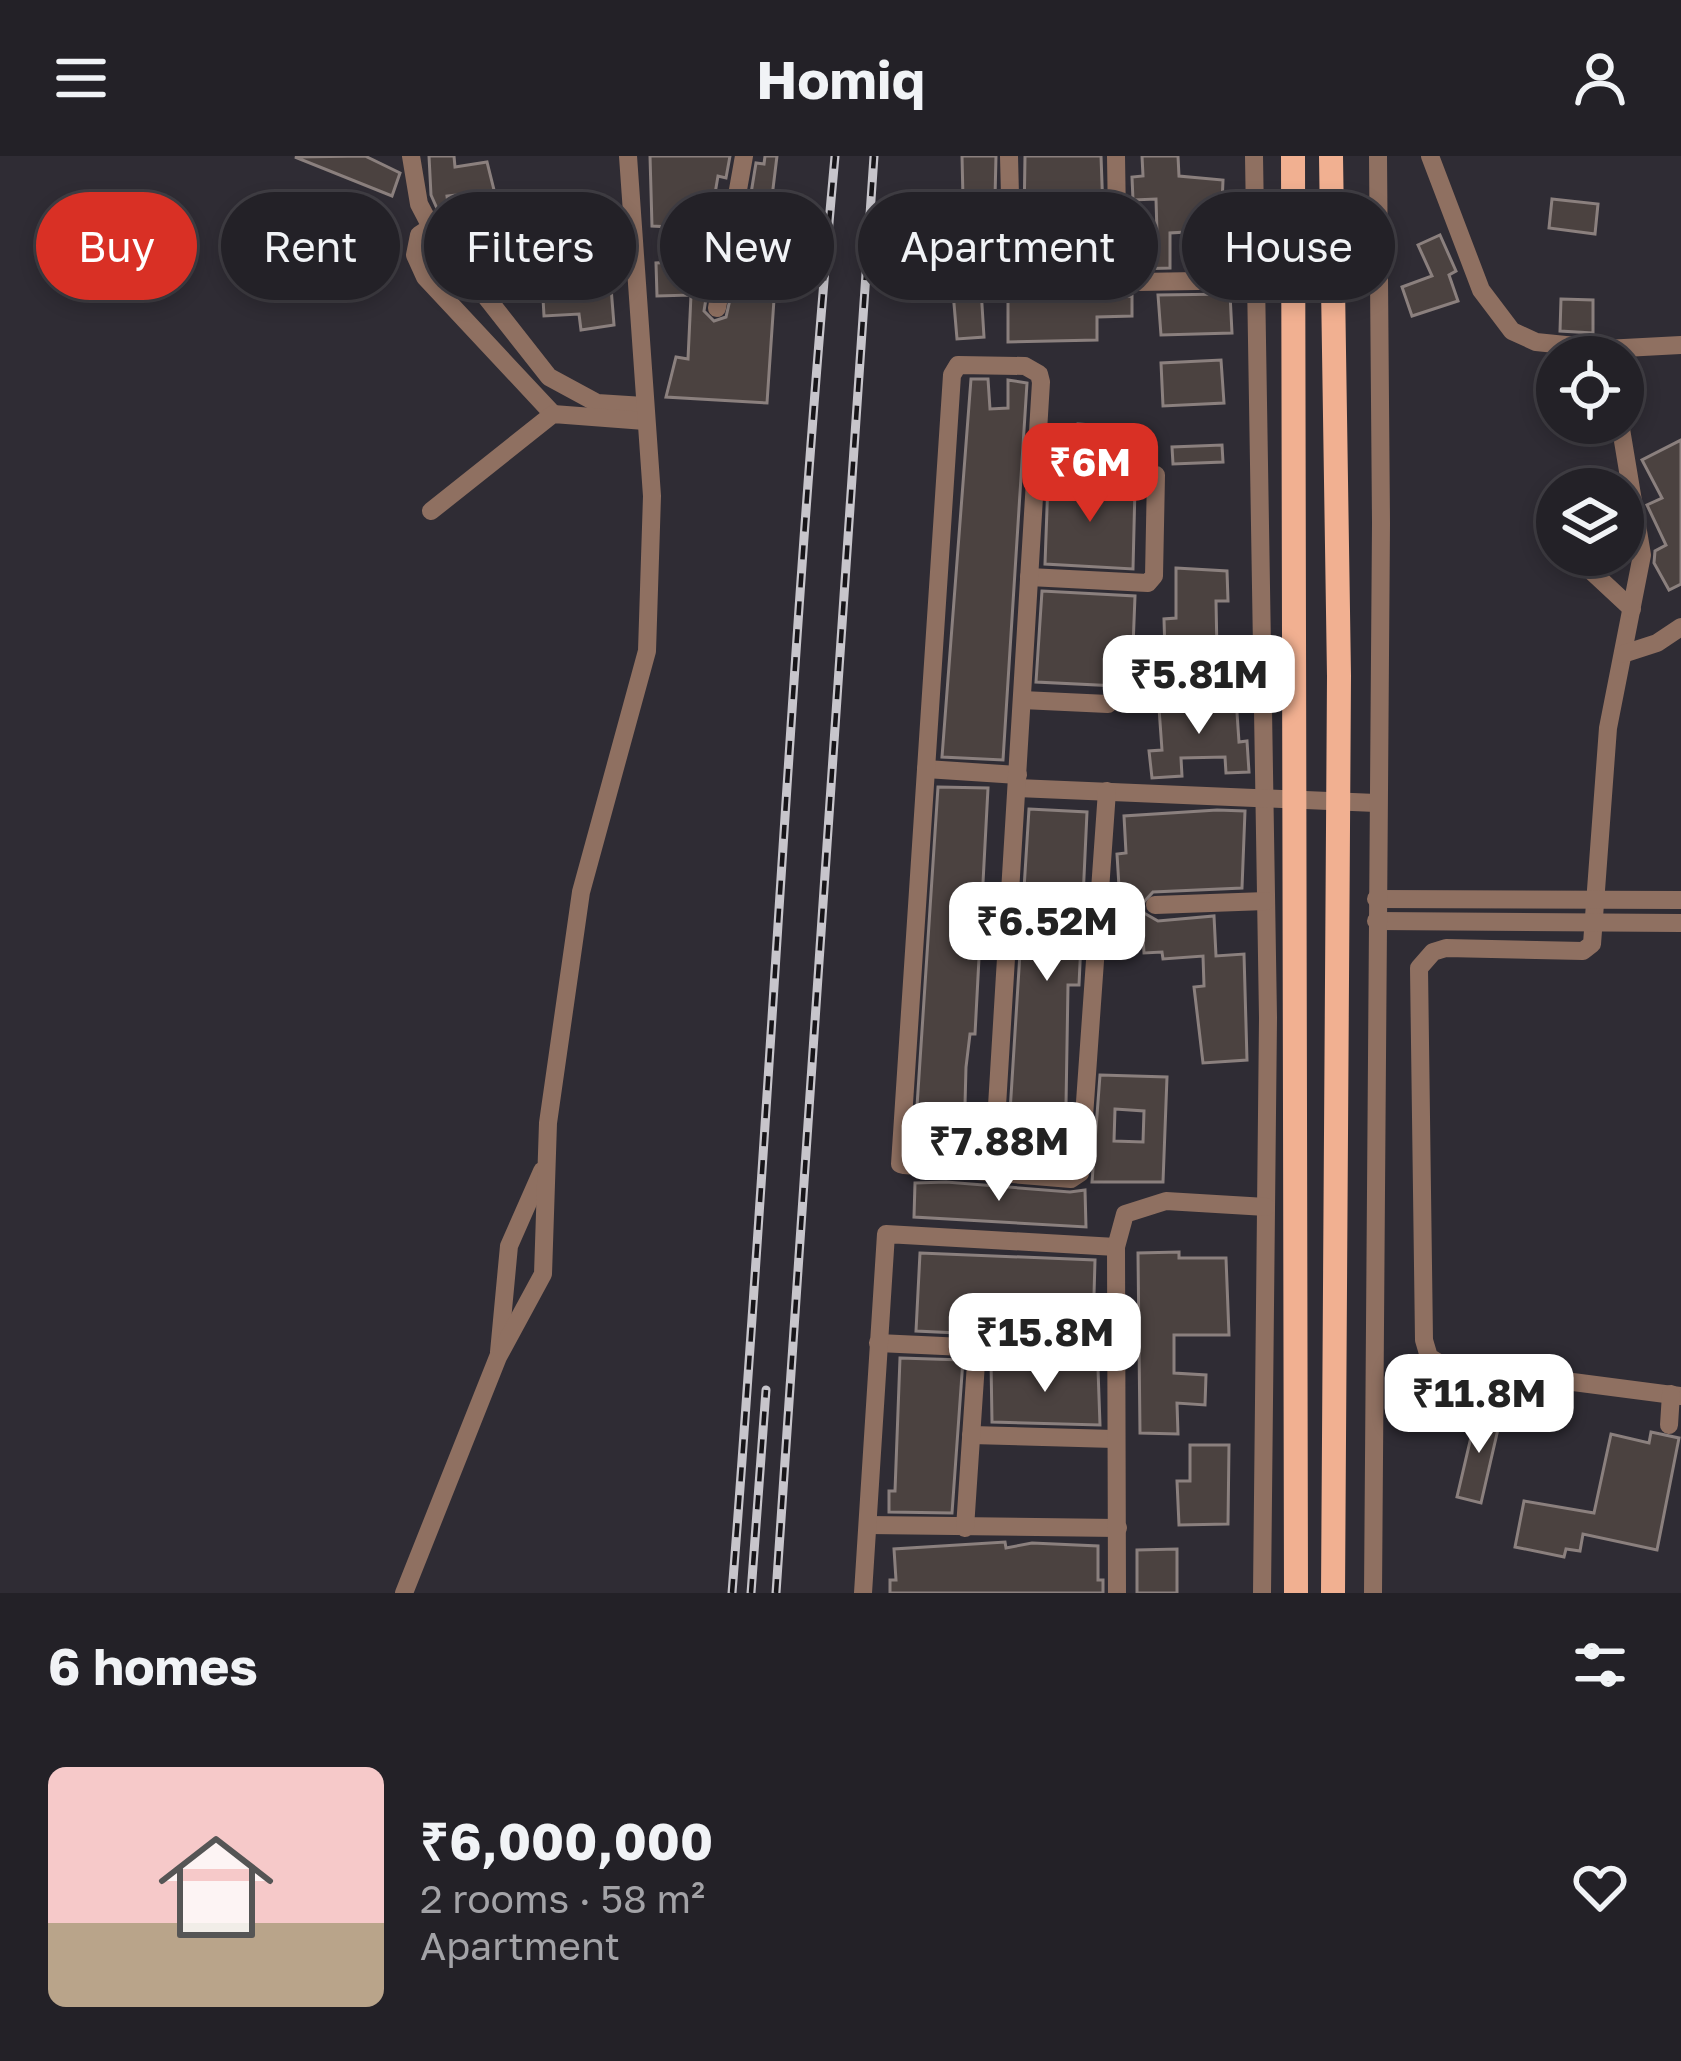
<!DOCTYPE html>
<html lang="en">
<head>
<meta charset="utf-8">
<style>
	:root { --surface:#232127; --page:#2f2e33; --text:#f1f3f6; --muted:#a3a3a7; --line:#403e44; --accent:#d93025 }
	body { margin:0; font-family:"Golos Text",sans-serif; background:var(--page); color:var(--text); height:100vh; display:flex; flex-direction:column; font-size:45px; white-space:nowrap }
	* { box-sizing:border-box; margin:0 }
	p { font-size:39px; color:var(--muted) }
	.icon { flex:none; width:66px; height:66px; fill:none; stroke:currentColor; stroke-width:2; stroke-linecap:round; stroke-linejoin:round }
	.map { position:relative; height:1437px; overflow:hidden }
	.sheet { display:flex; flex-direction:column; background:var(--surface); flex:1 }
	.sheet>* { flex:none }
	.banner { position:absolute; left:36px; top:36px; width:1611px; height:108px; display:flex; gap:24px }
	.controls { position:absolute; left:1536px; top:180px; display:grid; gap:24px }
	.controls a { display:grid; place-items:center; width:108px; height:108px; border-radius:50%; background:var(--surface); box-shadow:0 6px 18px #0003,0 0 0 3px var(--line); font-size:60px }
	.price { position:absolute; translate:-50% -102px; padding:0 27px; border-radius:24px; background:#fff; color:#222; font-size:39px; line-height:78px; filter:drop-shadow(0 3px 6px #0008) }
	.price::after { content:''; position:absolute; left:50%; top:72px; width:36px; height:27px; margin-left:-18px; background:inherit; clip-path:polygon(0 0,100% 0,50% 100%) }
	.price.active { background:var(--accent); color:#fff }
	ul { padding:0; list-style:none }
	li { display:flex; align-items:center; gap:36px; height:300px; padding:0 48px }
	li+li { border-top:3px solid var(--line) }
	li span { display:grid; place-items:center; flex:none; width:336px; height:240px; border-radius:18px; color:#555 }
	li>.icon { margin-inline-start:auto }
	span .icon { width:144px; height:144px; fill:#fffc; stroke-width:1 }
	li b { font-size:51px }
	h2 { display:flex; justify-content:space-between; align-items:center; height:144px; padding:0 48px; font-size:51px }
	.pill { padding:0 42px; border-radius:54px; background:var(--surface); box-shadow:0 6px 18px #0003,0 0 0 3px var(--line); font-size:42px; line-height:108px }
	.pill.active { background:var(--accent); color:#fff }
	header { display:flex; justify-content:space-between; align-items:center; height:156px; padding:0 48px; background:var(--surface); font-size:54px; font-weight:700 }
	.map>svg:first-child { display:block }
	.building { fill:#4b4240; stroke:#8b807e; stroke-width:3; fill-rule:evenodd }
	.lines { fill:none; stroke-linecap:round; stroke-linejoin:round }
	.minor { stroke:#8f7061; stroke-width:18 }
	.major { stroke:#f1b091; stroke-width:24 }
	.rail-casing { stroke:#c7c5cb; stroke-width:9 }
	.rail { stroke:#171519; stroke-width:4.5; stroke-dasharray:14; stroke-linecap:butt }
</style>
</head>
<body>
<header><svg class="icon" aria-label="menu" viewBox="0 0 24 24"><path d="M4 6h16M4 12h16M4 18h16"/></svg>Homiq<svg class="icon" aria-label="person" viewBox="0 0 24 24"><circle cx="12" cy="8" r="4"/><path d="M4 21q1-7 8-7t8 7"/></svg></header>
<div class="map">
<svg width="1681" height="1437" viewBox="0 0 1681 1437">
	<rect width="100%" height="100%" fill="#2f2c34"/>
	<g class="building">
		<path d="M 365,0 L 400,17 L 392,40 L 295,1 Z"/>
		<path d="M 429,0 L 454,0 L 455,11 L 487,6 L 498,50 L 481,55 L 473,37 L 447,40 L 449,56 L 439,57 L 431,39 Z"/>
		<path d="M 650,0 L 730,0 L 726,22 L 718,20 L 709,73 L 652,70 Z"/>
		<path d="M 765,0 L 777,0 L 771,49 L 773,98 L 777,99 L 767,247 L 666,241 L 676,201 L 688,203 L 691,139 L 657,140 L 656,107 L 695,105 L 699,73 L 717,75 L 704,155 L 714,165 L 726,161 L 740,99 L 754,96 L 757,67 L 747,62 L 756,7 L 764,8 Z"/>
		<path d="M 962,0 L 996,0 L 994,84 L 964,85 Z"/>
		<path d="M 1025,0 L 1101,0 L 1104,83 L 1062,84 L 1061,65 L 1024,65 Z"/>
		<path d="M 1142,0 L 1178,0 L 1179,20 L 1223,24 L 1221,74 L 1170,77 L 1170,112 L 1136,113 L 1135,77 L 1157,77 L 1156,43 L 1133,44 L 1132,21 L 1143,20 Z"/>
		<path d="M 1552,43 L 1598,48 L 1595,78 L 1549,72 Z"/>
		<path d="M 587,50 L 593,82 L 607,81 L 614,169 L 581,174 L 579,158 L 544,160 L 543,142 L 551,141 L 540,73 L 545,72 L 544,57 Z"/>
		<path d="M 494,60 L 499,72 L 463,89 L 450,72 Z"/>
		<path d="M 1440,79 L 1456,115 L 1449,119 L 1458,145 L 1412,160 L 1402,131 L 1432,120 L 1418,89 Z"/>
		<path d="M 981,133 L 984,181 L 957,183 L 953,136 Z"/>
		<path d="M 1230,138 L 1232,177 L 1161,179 L 1158,139 Z"/>
		<path d="M 1132,140 L 1132,160 L 1097,161 L 1097,184 L 1008,186 L 1008,143 Z"/>
		<path d="M 1561,143 L 1593,144 L 1593,177 L 1560,175 Z"/>
		<path d="M 1221,204 L 1224,247 L 1163,250 L 1161,207 Z"/>
		<path d="M 971,223 L 988,223 L 990,253 L 1008,252 L 1008,224 L 1027,227 L 1003,604 L 942,601 Z"/>
		<path d="M 1078,268 L 1106,270 L 1104,294 L 1077,292 Z"/>
		<path d="M 1681,284 L 1681,428 L 1669,434 L 1654,407 L 1655,395 L 1666,389 L 1647,349 L 1662,342 L 1642,304 Z"/>
		<path d="M 1222,289 L 1223,306 L 1173,308 L 1172,291 Z"/>
		<path d="M 1048,325 L 1135,331 L 1133,413 L 1045,408 Z"/>
		<path d="M 1176,412 L 1227,415 L 1228,445 L 1216,445 L 1217,497 L 1165,498 L 1164,463 L 1176,462 Z"/>
		<path d="M 1042,435 L 1135,440 L 1133,491 L 1138,491 L 1139,544 L 1121,544 L 1117,530 L 1036,526 Z"/>
		<path d="M 1236,542 L 1239,586 L 1247,585 L 1249,616 L 1226,617 L 1225,601 L 1181,602 L 1182,620 L 1152,622 L 1149,595 L 1162,594 L 1159,552 Z"/>
		<path d="M 938,631 L 988,632 L 975,878 L 970,878 L 966,911 L 965,949 L 974,950 L 970,1001 L 914,996 Z"/>
		<path d="M 1029,653 L 1087,656 L 1079,829 L 1068,829 L 1065,1009 L 1007,1004 Z"/>
		<path d="M 1217,654 L 1245,655 L 1242,732 L 1153,736 L 1142,748 L 1144,757 L 1158,765 L 1214,760 L 1216,800 L 1244,798 L 1247,904 L 1203,907 L 1194,831 L 1204,830 L 1203,800 L 1163,803 L 1162,796 L 1144,797 L 1141,746 L 1120,747 L 1117,698 L 1126,697 L 1124,660 Z"/>
		<path d="M 1100,919 L 1167,921 L 1163,1026 L 1092,1026 ZM 1115,953 L 1144,955 L 1143,986 L 1114,985 Z"/>
		<path d="M 946,1026 L 1070,1036 L 1085,1034 L 1086,1071 L 914,1061 L 915,1027 Z"/>
		<path d="M 1179,1096 L 1179,1102 L 1226,1102 L 1229,1179 L 1174,1179 L 1174,1217 L 1206,1219 L 1205,1249 L 1177,1247 L 1178,1278 L 1140,1277 L 1138,1097 Z"/>
		<path d="M 920,1097 L 1095,1104 L 1094,1139 L 1087,1139 L 1088,1183 L 916,1175 Z"/>
		<path d="M 900,1202 L 963,1204 L 952,1357 L 889,1356 L 889,1335 L 895,1335 Z"/>
		<path d="M 991,1206 L 1098,1213 L 1100,1269 L 992,1266 Z"/>
		<path d="M 1447,1223 L 1477,1229 L 1472,1250 L 1443,1243 Z"/>
		<path d="M 1479,1247 L 1490,1260 L 1501,1260 L 1481,1347 L 1457,1341 Z"/>
		<path d="M 1651,1276 L 1679,1282 L 1657,1394 L 1583,1378 L 1580,1395 L 1566,1393 L 1564,1401 L 1515,1391 L 1524,1345 L 1594,1357 L 1611,1278 L 1649,1287 Z"/>
		<path d="M 1190,1289 L 1229,1289 L 1228,1368 L 1179,1369 L 1177,1325 L 1190,1325 Z"/>
		<path d="M 1005,1386 L 1006,1392 L 1032,1387 L 1098,1390 L 1098,1424 L 1103,1424 L 1103,1437 L 890,1437 L 890,1424 L 896,1424 L 894,1393 Z"/>
		<path d="M 1177,1393 L 1177,1437 L 1137,1437 L 1137,1394 Z"/>
	</g>
	<g class="lines">
		<g class="minor">
			<path d="M 411,0 L 419,48 L 431,71 L 549,221 L 597,247 L 644,250"/>
			<path d="M 1009,0 L 1012,119 L 1019,128 L 1257,124"/>
			<path d="M 1116,0 L 1118,125"/>
			<path d="M 1254,0 L 1268,862 L 1262,1437"/>
			<path d="M 1430,0 L 1481,134 L 1512,175 L 1536,186 L 1605,193 L 1681,189"/>
			<path d="M 431,71 L 419,79 L 415,99 L 425,121 L 553,258"/>
			<path d="M 717,152 L 744,0"/>
			<path d="M 1620,267 L 1642,399 L 1608,572 L 1592,788 L 1583,795 L 1446,792 L 1433,796 L 1419,812 L 1424,1184 L 1429,1201 L 1442,1209 L 1681,1240"/>
			<path d="M 431,355 L 553,258 L 645,265"/>
			<path d="M 1574,399 L 1632,453"/>
			<path d="M 1029,421 L 1148,427 L 1154,420 L 1156,319 L 1036,311"/>
			<path d="M 1623,498 L 1657,487 L 1681,471"/>
			<path d="M 1022,544 L 1108,548"/>
			<path d="M 926,613 L 1018,619"/>
			<path d="M 1017,632 L 1376,647"/>
			<path d="M 1376,743 L 1681,744"/>
			<path d="M 1155,749 L 1266,745"/>
			<path d="M 1376,765 L 1681,767"/>
			<path d="M 993,1016 L 1041,226 L 1039,218 L 1025,210 L 958,209 L 952,219 L 900,1008 L 904,1009 L 1071,1023 L 1080,1017 L 1107,635"/>
			<path d="M 878,1187 L 1116,1198"/>
			<path d="M 499,1196 L 509,1090 L 542,1015"/>
			<path d="M 1495,1248 L 1504,1217"/>
			<path d="M 1669,1269 L 1671,1238"/>
			<path d="M 971,1279 L 1114,1283"/>
			<path d="M 868,1369 L 1118,1372"/>
			<path d="M 965,1372 L 977,1192"/>
			<path d="M 404,1437 L 498,1201 L 543,1118 L 548,967 L 581,736 L 647,495 L 652,340 L 628,0"/>
			<path d="M 863,1437 L 886,1078 L 1116,1091"/>
			<path d="M 1117,1437 L 1116,1091 L 1125,1058 L 1166,1045 L 1266,1051"/>
			<path d="M 1373,1437 L 1381,367 L 1378,0"/>
		</g>
		<g class="major">
			<path d="M 1293,0 L 1296,1437"/>
			<path d="M 1331,0 L 1339,520 L 1333,1437"/>
		</g>
		<g class="rail-casing">
			<g id="rail">
				<path d="M 732,1437 C 770,958 791,478 835,0"/>
				<path d="M 751,1437 L 766,1234"/>
				<path d="M 776,1437 L 874,0"/>
			</g>
		</g>
		<use href="#rail" class="rail"/>
	</g>
</svg>
<div class="controls">
<a><svg class="icon" aria-label="locate" viewBox="0 0 24 24"><circle cx="12" cy="12" r="6"/><path d="M12 2v4M12 18v4M2 12h4M18 12h4"/></svg></a>
<a><svg class="icon" aria-label="layers" viewBox="0 0 24 24"><path d="M12 4l9 5-9 5-9-5zM3 14l9 5 9-5"/></svg></a>
</div>
<b class="price active" style="left:1090px;top:369px">₹6M</b>
<b class="price" style="left:1199px;top:581px">₹5.81M</b>
<b class="price" style="left:1047px;top:828px">₹6.52M</b>
<b class="price" style="left:999px;top:1048px">₹7.88M</b>
<b class="price" style="left:1045px;top:1239px">₹15.8M</b>
<b class="price" style="left:1479px;top:1300px">₹11.8M</b>
<div class="banner">
<a class="pill active">Buy</a>
<a class="pill">Rent</a>
<a class="pill">Filters</a>
<a class="pill">New</a>
<a class="pill">Apartment</a>
<a class="pill">House</a>
</div>
</div>
<section class="sheet">
<h2>6 homes<svg class="icon" aria-label="filters" viewBox="0 0 24 24"><path d="M4 7h16M4 17h16"/><circle cx="9" cy="7" r="2"/><circle cx="15" cy="17" r="2"/></svg></h2>
<ul>
<li><span style="background:linear-gradient(#f6c9c9 65%,#b9a48a 0)"><svg class="icon" aria-label="home" viewBox="0 0 24 24"><path d="M3 11l9-7 9 7M6 9v11h12V9"/></svg></span><div><b>₹6,000,000</b><p>2 rooms · 58 m²</p><p>Apartment</p></div><svg class="icon" aria-label="heart" viewBox="0 0 24 24"><path d="M12 20l-8-8c-3-5 5-10 8-4 3-6 11-1 8 4z"/></svg></li>
</ul>
</section>
</body>
</html>
